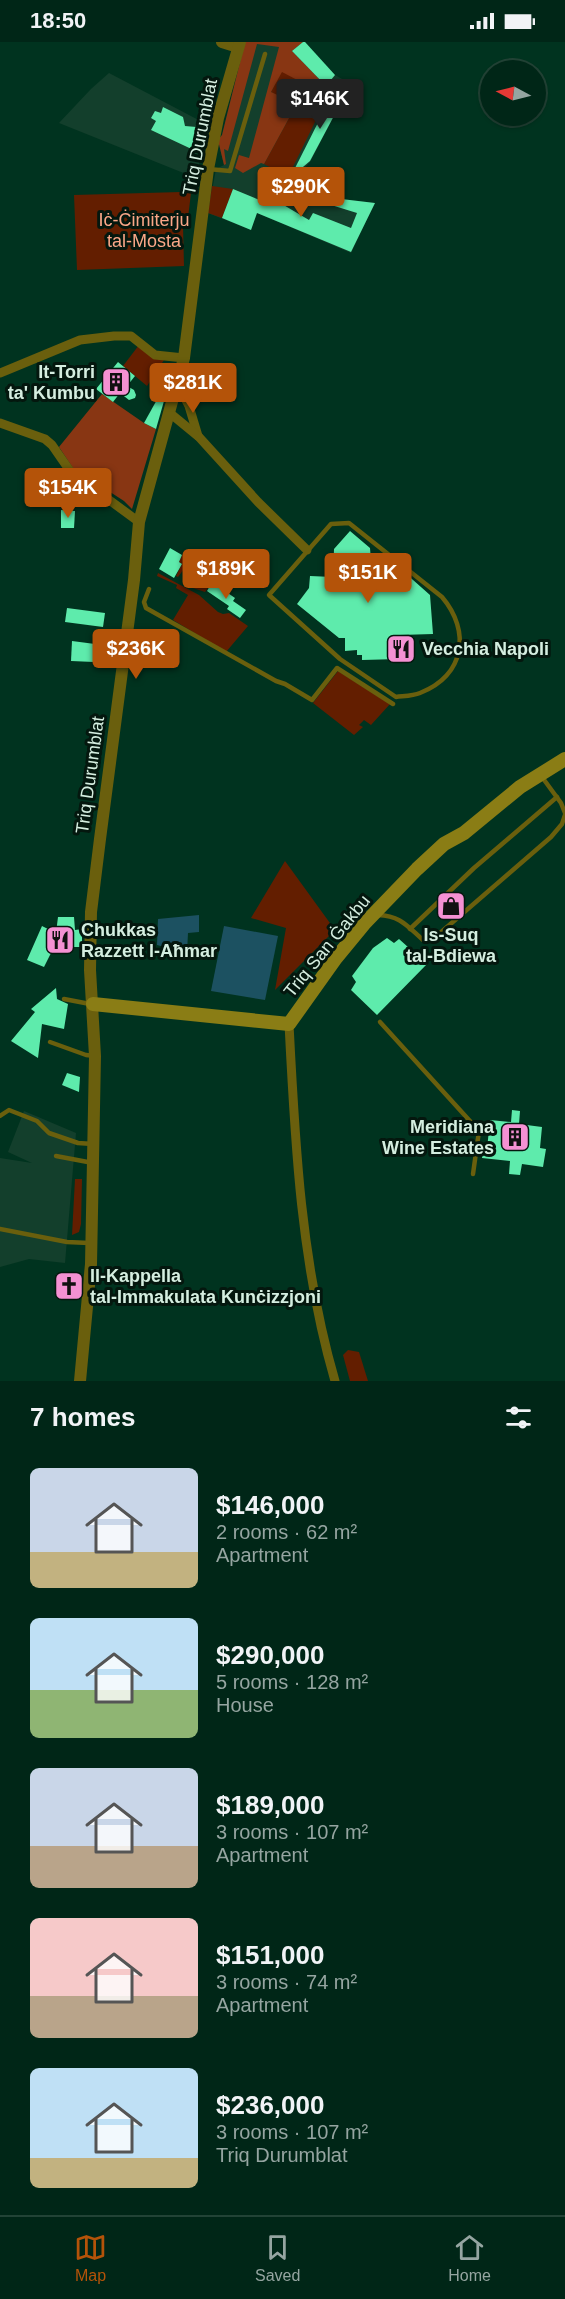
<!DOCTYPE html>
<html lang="en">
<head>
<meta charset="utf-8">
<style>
	:root { --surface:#002617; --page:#0e3224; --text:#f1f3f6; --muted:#95a5a1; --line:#224336; --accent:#b45309 }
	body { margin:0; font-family:Arial,sans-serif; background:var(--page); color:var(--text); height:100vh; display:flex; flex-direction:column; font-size:22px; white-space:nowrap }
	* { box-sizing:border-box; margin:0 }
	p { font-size:20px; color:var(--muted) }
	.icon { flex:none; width:33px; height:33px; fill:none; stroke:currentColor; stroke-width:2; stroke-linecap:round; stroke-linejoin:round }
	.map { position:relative; height:1339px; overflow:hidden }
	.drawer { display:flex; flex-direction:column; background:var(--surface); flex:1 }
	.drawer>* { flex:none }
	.needle { width:39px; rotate:277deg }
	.fabs { position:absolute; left:480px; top:18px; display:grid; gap:12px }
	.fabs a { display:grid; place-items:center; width:66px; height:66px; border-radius:50%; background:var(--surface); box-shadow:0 2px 4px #0004,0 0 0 2px var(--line); font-size:30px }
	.price { position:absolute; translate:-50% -51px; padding:0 14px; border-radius:6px; background:var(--accent); color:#fff; font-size:20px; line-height:39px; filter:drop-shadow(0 2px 3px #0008) }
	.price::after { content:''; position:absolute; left:50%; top:36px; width:18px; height:14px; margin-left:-9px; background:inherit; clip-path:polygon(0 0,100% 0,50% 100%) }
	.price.selected { background:#222; color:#fff }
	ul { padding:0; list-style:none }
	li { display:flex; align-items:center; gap:18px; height:150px; padding:0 30px }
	li span { display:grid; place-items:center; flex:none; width:168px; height:120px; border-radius:9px; color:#555 }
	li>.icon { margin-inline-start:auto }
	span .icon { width:72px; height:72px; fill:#fffc; stroke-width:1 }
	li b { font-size:26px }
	h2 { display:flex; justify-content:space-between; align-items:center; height:72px; padding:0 30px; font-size:26px }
	.status { display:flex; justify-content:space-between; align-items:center; height:42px; padding:0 30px; background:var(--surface); direction:ltr }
	.status svg { height:16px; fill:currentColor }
	.dock { display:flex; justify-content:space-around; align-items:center; height:84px; border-top:2px solid var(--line); background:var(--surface); font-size:16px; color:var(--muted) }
	.dock a { display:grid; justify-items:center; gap:3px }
	.dock .selected { color:var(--accent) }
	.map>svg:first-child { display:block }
	.built { fill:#133f2c }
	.green { fill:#631e00 }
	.forest { fill:#883613 }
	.water { fill:#1c5161 }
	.building { fill:#5eebac }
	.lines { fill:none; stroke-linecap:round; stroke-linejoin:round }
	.service { stroke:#6a5f0d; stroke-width:4.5 }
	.minor { stroke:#6a5f0d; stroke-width:9 }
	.tertiary { stroke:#6a5f0d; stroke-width:12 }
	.secondary { stroke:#8a7d15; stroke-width:14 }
	.labels { text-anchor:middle; stroke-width:6; stroke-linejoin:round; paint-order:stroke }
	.street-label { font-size:18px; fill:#d5eee0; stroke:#04170e }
	.park-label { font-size:18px; fill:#fba788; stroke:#04170e }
	.poi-label { font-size:18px; font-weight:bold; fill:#d5eee0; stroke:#04170e; text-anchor:start }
</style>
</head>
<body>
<div class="status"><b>18:50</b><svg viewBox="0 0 49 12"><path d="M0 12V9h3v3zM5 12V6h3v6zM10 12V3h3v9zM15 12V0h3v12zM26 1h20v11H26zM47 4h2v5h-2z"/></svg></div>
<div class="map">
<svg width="565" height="1339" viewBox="0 0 565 1339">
	<rect width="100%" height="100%" fill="#00331f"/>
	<g class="built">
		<path d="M 245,0 L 305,0 L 335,33 L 351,42 L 310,120 L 295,136 L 317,154 L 375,161 L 351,211 L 257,171 L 251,188 L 208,171 L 216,127 L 224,123 L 218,98 L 222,93 Z"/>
		<path d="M 109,31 L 208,83 L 196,136 L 59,81 L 91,47 Z"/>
		<path d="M 24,1069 L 76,1091 L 65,1221 L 29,1217 L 0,1225 L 0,1116 L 32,1121 L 8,1110 Z"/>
	</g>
	<g class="green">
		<path d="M 282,29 L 324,52 L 313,73 L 271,50 Z"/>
		<path d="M 294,67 L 316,78 L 288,135 L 264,122 Z"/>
		<path d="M 212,144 L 233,147 L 222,176 L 208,171 Z"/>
		<path d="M 181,150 L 191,151 L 187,184 L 183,184 L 184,224 L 77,228 L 74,153 Z"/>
		<path d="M 139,303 L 164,318 L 147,344 L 123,324 Z"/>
		<path d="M 182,513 L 216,534 L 205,550 L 190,545 L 184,540 L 184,527 L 178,535 L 176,534 L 182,522 L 179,520 Z"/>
		<path d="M 158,531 L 199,553 L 218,570 L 223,572 L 229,571 L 248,584 L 226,610 L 173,578 L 188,553 L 176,546 L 177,543 L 157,534 Z"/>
		<path d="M 338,629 L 390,662 L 371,683 L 364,678 L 359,683 L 363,685 L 354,693 L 313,661 Z"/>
		<path d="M 285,819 L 335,888 L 275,948 L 286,886 L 251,876 Z"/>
		<path d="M 75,1137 L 82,1137 L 81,1182 L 79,1190 L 72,1193 Z"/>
		<path d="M 348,1308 L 359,1310 L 368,1339 L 350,1339 L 343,1313 Z"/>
	</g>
	<g class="forest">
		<path d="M 245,0 L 303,0 L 292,9 L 326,44 L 324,52 L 282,30 L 271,50 L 319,72 L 316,78 L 294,67 L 264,122 L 261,121 L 243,131 L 235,126 L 239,113 L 249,116 L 279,5 L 257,2 L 228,109 L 224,107 L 226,122 L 224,123 L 218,98 L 222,93 Z"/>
		<path d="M 102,352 L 144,381 L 156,387 L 132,467 L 124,459 L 73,426 L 59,405 Z"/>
	</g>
	<g class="water">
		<path d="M 199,873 L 199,890 L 188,891 L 187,911 L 157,903 L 158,877 Z"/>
		<path d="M 224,884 L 278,894 L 265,958 L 211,949 Z"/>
	</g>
	<g class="building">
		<path d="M 303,0 L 305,0 L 335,33 L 326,44 L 292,9 Z"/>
		<path d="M 335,47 L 345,53 L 310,119 L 290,136 Z"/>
		<path d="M 163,65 L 183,75 L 185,84 L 208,86 L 200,111 L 151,88 L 156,79 L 151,76 L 155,69 L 161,71 Z"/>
		<path d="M 233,147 L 262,159 L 265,152 L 309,178 L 313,171 L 351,186 L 357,171 L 315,158 L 316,154 L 375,161 L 351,210 L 257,171 L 251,188 L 222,176 Z"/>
		<path d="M 118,320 L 135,334 L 127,344 L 134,348 L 136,353 L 135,356 L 129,358 L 120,351 L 113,360 L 96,347 Z"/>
		<path d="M 159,354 L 164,359 L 156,387 L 144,381 Z"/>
		<path d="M 61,468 L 75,469 L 74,486 L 61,486 Z"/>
		<path d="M 350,489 L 370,506 L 372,531 L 404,530 L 430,553 L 433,592 L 400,593 L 400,617 L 362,618 L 362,613 L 357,613 L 357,608 L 345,609 L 345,596 L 339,596 L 297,562 L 309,546 L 310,534 L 333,535 L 334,507 Z"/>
		<path d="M 170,506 L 182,513 L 179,520 L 182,522 L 174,536 L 159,527 Z"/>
		<path d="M 212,540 L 235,556 L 233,559 L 246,568 L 240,576 L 227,567 L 229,564 L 207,549 Z"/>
		<path d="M 67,566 L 105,571 L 103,585 L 65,580 Z"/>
		<path d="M 72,599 L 95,602 L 94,620 L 71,619 Z"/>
		<path d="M 58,875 L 74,875 L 75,888 L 82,887 L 82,905 L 54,905 L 44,925 L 27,918 L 42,884 L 56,891 Z"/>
		<path d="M 387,896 L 394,901 L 399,897 L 427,922 L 377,973 L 351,948 L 356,940 L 352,934 L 373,906 Z"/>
		<path d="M 56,946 L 57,957 L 68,962 L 64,987 L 42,982 L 38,1016 L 11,999 L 35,970 L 31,967 Z"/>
		<path d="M 67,1031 L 80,1035 L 79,1050 L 62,1043 Z"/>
		<path d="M 512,1068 L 520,1069 L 519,1082 L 542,1085 L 540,1106 L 546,1107 L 543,1125 L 522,1122 L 520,1133 L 509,1132 L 510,1119 L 482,1116 L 483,1106 L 487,1107 L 490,1078 L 511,1080 Z"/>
	</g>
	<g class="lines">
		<g class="service">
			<path d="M 208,127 L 230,129 L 265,12"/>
			<path d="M 349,481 L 442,555 C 471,589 465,634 420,651 C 413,654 404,654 396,655 L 340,617 L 269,553 L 331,482 Z"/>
			<path d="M 149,547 L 144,560 L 146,566 L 276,639 L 285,642 L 312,658 L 337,626 L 393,662"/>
			<path d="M 542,735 L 561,761 L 565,771"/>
			<path d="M 378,873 C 401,874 407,884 423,898 L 432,898 L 551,795 L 562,782 L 565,773"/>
			<path d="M 410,887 L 474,826 L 557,755"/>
			<path d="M 64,957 L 90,962"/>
			<path d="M 380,980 L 479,1089 L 473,1132"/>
			<path d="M 50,1000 L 86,1013 L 95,1014"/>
			<path d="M 0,1074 L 9,1068 L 37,1079 L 49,1091 L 78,1101 L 93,1102"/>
			<path d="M 56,1114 L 93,1121"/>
			<path d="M 0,1187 L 67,1200 L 89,1201"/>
		</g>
		<g class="minor">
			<path d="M 0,331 L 80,298 L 114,294 L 131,294 L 155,313 L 184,316"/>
			<path d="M 178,343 L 189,364 L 198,394"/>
			<path d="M 171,372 L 199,395 L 258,460 L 307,508"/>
			<path d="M 0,381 L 45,397 L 52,403 L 70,429 L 139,480"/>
			<path d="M 289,982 C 295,1101 301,1223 335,1339"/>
		</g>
		<g class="tertiary">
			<path d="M 222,0 L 238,5"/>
			<path d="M 80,1339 L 91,1222 L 95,1014 L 90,928 L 91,870 L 100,797 L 134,538 L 139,480 L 184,316 L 208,127 L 218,76 L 240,0"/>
		</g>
		<path class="secondary" d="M 93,962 L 289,982 L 336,916 L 364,882 L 417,827 L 444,802 L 464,791 L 520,745 L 565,717"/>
	</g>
	<defs>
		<g id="building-square" transform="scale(1.5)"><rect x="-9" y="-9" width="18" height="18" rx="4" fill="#f491d3" stroke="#04170e"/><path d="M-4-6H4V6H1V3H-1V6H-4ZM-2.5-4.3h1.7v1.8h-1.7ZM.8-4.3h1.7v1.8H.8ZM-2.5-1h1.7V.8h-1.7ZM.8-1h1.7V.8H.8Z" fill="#111"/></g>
		<g id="restaurant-square" transform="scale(1.5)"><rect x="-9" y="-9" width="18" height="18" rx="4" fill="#f491d3" stroke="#04170e"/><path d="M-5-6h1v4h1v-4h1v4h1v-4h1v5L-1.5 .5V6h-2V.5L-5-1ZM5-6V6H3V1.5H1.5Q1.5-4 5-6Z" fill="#111"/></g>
		<g id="shop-square" transform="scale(1.5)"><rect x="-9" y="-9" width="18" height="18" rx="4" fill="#f491d3" stroke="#04170e"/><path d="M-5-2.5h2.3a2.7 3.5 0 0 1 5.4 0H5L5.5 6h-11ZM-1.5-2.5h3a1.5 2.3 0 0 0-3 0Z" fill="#111"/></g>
		<g id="church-square" transform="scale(1.5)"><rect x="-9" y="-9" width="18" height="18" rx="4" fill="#f491d3" stroke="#04170e"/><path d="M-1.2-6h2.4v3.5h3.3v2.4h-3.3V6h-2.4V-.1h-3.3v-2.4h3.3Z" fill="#111"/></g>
	</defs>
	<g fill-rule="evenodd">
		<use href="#building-square" x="116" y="340"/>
		<use href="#restaurant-square" x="401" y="607"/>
		<use href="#shop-square" x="451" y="864"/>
		<use href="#restaurant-square" x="60" y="898"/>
		<use href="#building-square" x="515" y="1095"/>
		<use href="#church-square" x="69" y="1244"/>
	</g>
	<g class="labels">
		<g class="street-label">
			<text transform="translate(200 95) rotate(-79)" y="6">Triq Durumblat</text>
			<text transform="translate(90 733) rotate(-82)" y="6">Triq Durumblat</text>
			<text transform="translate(327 904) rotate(-51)" y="6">Triq San Ġakbu</text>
		</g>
		<g class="park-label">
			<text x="144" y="184">Iċ-Ċimiterju<tspan x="144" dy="21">tal-Mosta</tspan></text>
		</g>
		<g class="poi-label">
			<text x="95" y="336" text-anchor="end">It-Torri<tspan x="95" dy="21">ta' Kumbu</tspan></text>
			<text x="422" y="613">Vecchia Napoli</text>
			<text x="81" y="894">Chukkas<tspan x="81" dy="21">Razzett l-Aħmar</tspan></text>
			<text x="451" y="899" text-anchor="middle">Is-Suq<tspan x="451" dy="21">tal-Bdiewa</tspan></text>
			<text x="494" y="1091" text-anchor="end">Meridiana<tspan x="494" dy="21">Wine Estates</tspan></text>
			<text x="90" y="1240">Il-Kappella<tspan x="90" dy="21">tal-Immakulata Kunċizzjoni</tspan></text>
		</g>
	</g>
</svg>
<div class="fabs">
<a><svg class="needle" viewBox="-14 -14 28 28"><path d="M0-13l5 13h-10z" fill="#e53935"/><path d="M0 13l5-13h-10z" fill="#95a5a1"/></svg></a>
</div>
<b class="price selected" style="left:320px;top:88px">$146K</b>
<b class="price" style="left:301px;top:176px">$290K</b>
<b class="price" style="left:193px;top:372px">$281K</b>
<b class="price" style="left:68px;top:477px">$154K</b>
<b class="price" style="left:226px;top:558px">$189K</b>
<b class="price" style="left:368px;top:562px">$151K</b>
<b class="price" style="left:136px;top:638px">$236K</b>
</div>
<section class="drawer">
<h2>7 homes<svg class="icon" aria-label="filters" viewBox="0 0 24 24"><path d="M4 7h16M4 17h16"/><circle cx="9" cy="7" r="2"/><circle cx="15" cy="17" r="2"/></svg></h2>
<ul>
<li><span style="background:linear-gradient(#c9d6e8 70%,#c2b280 0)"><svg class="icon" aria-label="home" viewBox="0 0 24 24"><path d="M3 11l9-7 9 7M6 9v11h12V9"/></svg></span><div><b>$146,000</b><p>2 rooms · 62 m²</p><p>Apartment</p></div></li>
<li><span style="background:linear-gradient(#bfe0f5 60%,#8fb573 0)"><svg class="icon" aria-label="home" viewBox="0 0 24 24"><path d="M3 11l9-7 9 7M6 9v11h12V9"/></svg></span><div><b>$290,000</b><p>5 rooms · 128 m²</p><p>House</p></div></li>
<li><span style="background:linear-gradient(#c9d6e8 65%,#b9a48a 0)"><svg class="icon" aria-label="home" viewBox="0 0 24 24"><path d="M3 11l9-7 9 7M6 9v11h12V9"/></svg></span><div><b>$189,000</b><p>3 rooms · 107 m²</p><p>Apartment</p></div></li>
<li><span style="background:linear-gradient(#f6c9c9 65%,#b9a48a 0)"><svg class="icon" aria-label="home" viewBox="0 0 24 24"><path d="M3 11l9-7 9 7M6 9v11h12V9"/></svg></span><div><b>$151,000</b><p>3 rooms · 74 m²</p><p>Apartment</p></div></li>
<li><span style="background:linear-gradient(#bfe0f5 75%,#c2b280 0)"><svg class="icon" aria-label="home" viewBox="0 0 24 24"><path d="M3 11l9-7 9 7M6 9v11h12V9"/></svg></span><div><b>$236,000</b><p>3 rooms · 107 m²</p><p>Triq Durumblat</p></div></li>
</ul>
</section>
<nav class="dock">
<a class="selected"><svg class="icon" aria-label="map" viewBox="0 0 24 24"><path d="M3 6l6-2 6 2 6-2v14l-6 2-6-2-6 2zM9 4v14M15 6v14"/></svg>Map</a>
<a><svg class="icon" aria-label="saved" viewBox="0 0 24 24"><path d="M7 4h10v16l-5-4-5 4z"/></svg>Saved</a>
<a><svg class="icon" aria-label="home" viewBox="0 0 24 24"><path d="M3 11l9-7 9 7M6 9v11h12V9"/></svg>Home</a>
</nav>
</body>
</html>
